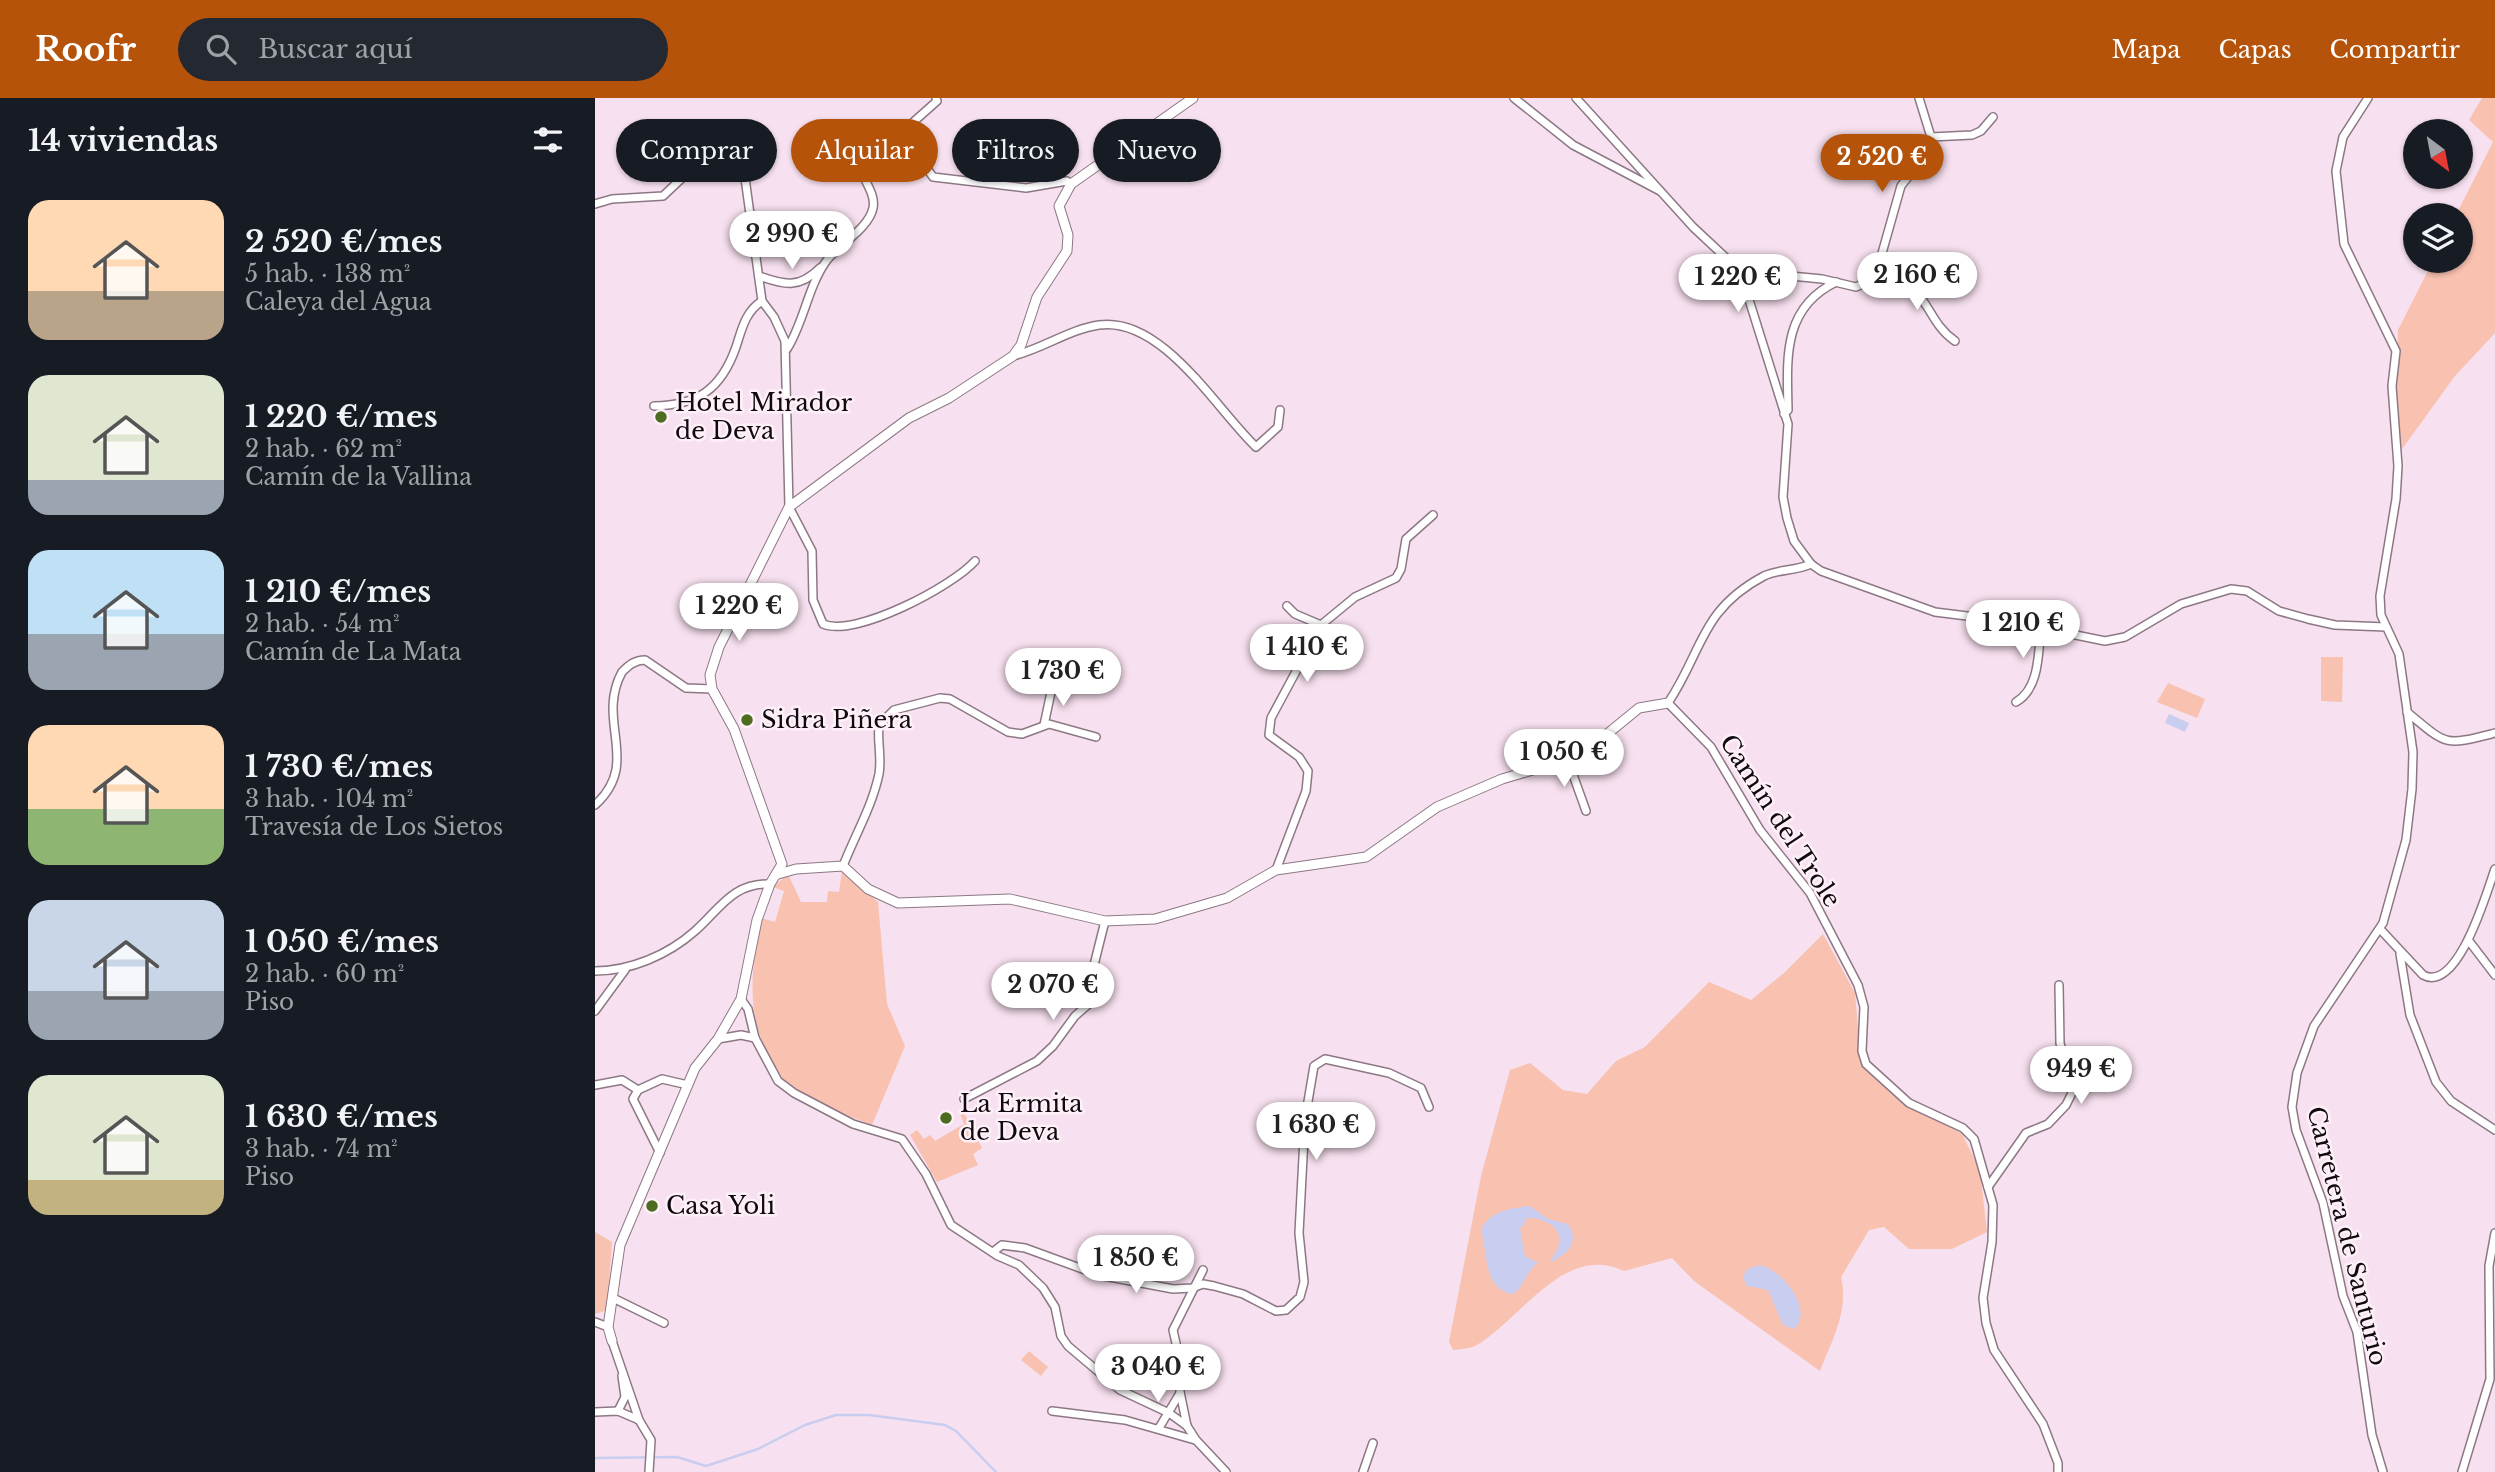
<!DOCTYPE html>
<html lang="es">
<head>
<meta charset="utf-8">
<style>
	:root { --surface:#171b24; --page:#242831; --text:#f1f3f6; --muted:#9ea1a6; --accent:#b45309 }
	body { margin:0; font-family:"Libre Baskerville",serif; background:var(--page); color:var(--text); height:100vh; display:flex; flex-direction:column; font-size:26px; white-space:nowrap }
	* { box-sizing:border-box; margin:0 }
	p { font-size:23px; color:var(--muted) }
	.icon { flex:none; width:38px; height:38px; fill:none; stroke:currentColor; stroke-width:2; stroke-linecap:round; stroke-linejoin:round }
	.map { position:relative; flex:1; overflow:hidden }
	.drawer { display:flex; flex-direction:column; background:var(--surface); width:595px }
	.drawer>* { flex:none }
	.banner { position:absolute; left:21px; top:21px; width:665px; height:63px; display:flex; gap:14px }
	.needle { width:46px; rotate:148deg }
	.tools { position:absolute; left:1808px; top:21px; display:grid; gap:14px }
	.tools a { display:grid; place-items:center; width:70px; height:70px; border-radius:50%; background:var(--surface); box-shadow:0 2px 5px #0004; font-size:35px }
	.price { position:absolute; translate:-50% -60px; padding:0 16px; border-radius:24px; background:#fff; color:#222; font-size:23px; line-height:46px; filter:drop-shadow(0 2px 4px #0008) }
	.price::after { content:''; position:absolute; left:50%; top:42px; width:21px; height:16px; margin-left:-10px; background:inherit; clip-path:polygon(0 0,100% 0,50% 100%) }
	.price.on { background:var(--accent); color:#fff }
	ul { padding:0; list-style:none }
	li { display:flex; align-items:center; gap:21px; height:175px; padding:0 28px }
	li span { display:grid; place-items:center; flex:none; width:196px; height:140px; border-radius:21px; color:#555 }
	li>.icon { margin-inline-start:auto }
	span .icon { width:84px; height:84px; fill:#fffc; stroke-width:1 }
	li b { font-size:30px }
	h2 { display:flex; justify-content:space-between; align-items:center; height:84px; padding:0 28px; font-size:30px }
	.chip { padding:0 24px; border-radius:32px; background:var(--surface); box-shadow:0 2px 5px #0004; font-size:24px; line-height:63px }
	.chip.on { background:var(--accent); color:#fff }
	header { display:flex; align-items:center; gap:42px; box-sizing:border-box; height:98px; padding:0 35px; background:var(--accent); color:#fff }
	header strong { font-size:33px }
	nav { display:flex; gap:38px; margin-inline-start:auto; font-size:24px }
	.search { width:490px; height:63px; background:var(--page); display:flex; align-items:center; gap:18px; box-sizing:border-box; padding:0 24px; border-radius:38px; color:var(--muted); font-size:26px }
	main { display:flex; flex:1; min-height:0 }
	.map>svg:first-child { display:block }
	.green { fill:#f8c1b0 }
	.water { fill:#c9cdf0 }
	.lines { fill:none; stroke-linecap:round; stroke-linejoin:round }
	.stream { stroke:#c9cdf0; stroke-width:2.5 }
	.minor-casing { stroke:#8c7885; stroke-width:10 }
	.tertiary-casing { stroke:#8c7885; stroke-width:11 }
	.minor { stroke:#fff; stroke-width:7 }
	.tertiary { stroke:#fff; stroke-width:9 }
	.poi-dot { fill:#4e6c20; stroke:#fef0f9; stroke-width:2.5 }
	.labels { text-anchor:middle; stroke-width:5; stroke-linejoin:round; paint-order:stroke }
	.poi-label { font-size:24px; fill:#10090e; stroke:#fef0f9; text-anchor:start }
	.street-label { font-size:24px; fill:#10090e; stroke:#fef0f9 }
</style>
</head>
<body>
<header>
<strong>Roofr</strong>
<div class="search"><svg class="icon" aria-label="search" viewBox="0 0 24 24"><circle cx="10" cy="10" r="6"/><path d="M15 15l6 6"/></svg>Buscar aquí</div>
<nav><a>Mapa</a><a>Capas</a><a>Compartir</a></nav>
</header>
<main>
<section class="drawer">
<h2>14 viviendas<svg class="icon" aria-label="filters" viewBox="0 0 24 24"><path d="M4 7h16M4 17h16"/><circle cx="9" cy="7" r="2"/><circle cx="15" cy="17" r="2"/></svg></h2>
<ul>
<li><span style="background:linear-gradient(#ffd9b3 65%,#b9a48a 0)"><svg class="icon" aria-label="home" viewBox="0 0 24 24"><path d="M3 11l9-7 9 7M6 9v11h12V9"/></svg></span><div><b>2 520 €/mes</b><p>5 hab. · 138 m²</p><p>Caleya del Agua</p></div></li>
<li><span style="background:linear-gradient(#dfe7d0 75%,#9aa5b1 0)"><svg class="icon" aria-label="home" viewBox="0 0 24 24"><path d="M3 11l9-7 9 7M6 9v11h12V9"/></svg></span><div><b>1 220 €/mes</b><p>2 hab. · 62 m²</p><p>Camín de la Vallina</p></div></li>
<li><span style="background:linear-gradient(#bfe0f5 60%,#9aa5b1 0)"><svg class="icon" aria-label="home" viewBox="0 0 24 24"><path d="M3 11l9-7 9 7M6 9v11h12V9"/></svg></span><div><b>1 210 €/mes</b><p>2 hab. · 54 m²</p><p>Camín de La Mata</p></div></li>
<li><span style="background:linear-gradient(#ffd9b3 60%,#8fb573 0)"><svg class="icon" aria-label="home" viewBox="0 0 24 24"><path d="M3 11l9-7 9 7M6 9v11h12V9"/></svg></span><div><b>1 730 €/mes</b><p>3 hab. · 104 m²</p><p>Travesía de Los Sietos</p></div></li>
<li><span style="background:linear-gradient(#c9d6e8 65%,#9aa5b1 0)"><svg class="icon" aria-label="home" viewBox="0 0 24 24"><path d="M3 11l9-7 9 7M6 9v11h12V9"/></svg></span><div><b>1 050 €/mes</b><p>2 hab. · 60 m²</p><p>Piso</p></div></li>
<li><span style="background:linear-gradient(#dfe7d0 75%,#c2b280 0)"><svg class="icon" aria-label="home" viewBox="0 0 24 24"><path d="M3 11l9-7 9 7M6 9v11h12V9"/></svg></span><div><b>1 630 €/mes</b><p>3 hab. · 74 m²</p><p>Piso</p></div></li>
</ul>
</section>
<div class="map">
<svg width="1900" height="1374" viewBox="0 0 1900 1374">
	<rect width="100%" height="100%" fill="#f7e0ef"/>
	<g class="green">
		<path d="M 1887,0 L 1900,0 L 1900,235 L 1860,278 L 1807,351 L 1801,296 L 1803,232 L 1838,163 L 1866,163 L 1866,117 L 1861,117 L 1898,44 L 1874,22 Z"/>
		<path d="M 1726,559 L 1748,559 L 1747,604 L 1726,603 Z"/>
		<path d="M 1573,585 L 1610,601 L 1602,620 L 1562,604 Z"/>
		<path d="M 247,773 L 283,804 L 292,906 L 310,948 L 277,1027 C 250,1016 211,1005 190,985 C 182,978 178,966 173,957 C 150,910 157,870 166,820 L 180,824 L 189,793 L 178,789 L 193,776 L 206,804 L 232,804 L 233,793 L 244,794 Z"/>
		<path d="M 1228,836 L 1260,895 L 1266,965 L 1307,1000 L 1367,1036 L 1385,1072 L 1392,1134 L 1357,1151 L 1314,1151 L 1289,1129 L 1274,1132 L 1246,1179 C 1254,1213 1237,1242 1225,1273 L 1099,1183 L 1077,1160 L 1029,1173 C 969,1144 925,1223 880,1248 C 874,1251 865,1251 858,1252 L 854,1244 L 886,1078 L 915,972 L 935,965 L 968,992 L 992,996 L 1021,963 L 1050,949 L 1114,884 L 1156,902 L 1189,875 Z"/>
		<path d="M 367,1011 L 387,1050 L 378,1056 L 383,1067 L 342,1084 L 315,1037 L 322,1032 L 329,1041 L 335,1037 L 340,1043 L 369,1026 L 364,1013 Z"/>
		<path d="M 0,1134 L 17,1144 L 12,1212 L 0,1216 Z"/>
		<path d="M 434,1253 L 453,1269 L 446,1278 L 426,1262 Z"/>
	</g>
	<g class="water">
		<path d="M 1574,616 L 1594,625 L 1590,634 L 1570,625 Z"/>
		<path d="M 935,1108 L 953,1121 L 973,1126 C 986,1145 971,1157 955,1164 C 958,1158 965,1149 965,1142 C 965,1127 945,1119 933,1120 L 925,1131 L 930,1158 L 943,1165 C 931,1173 930,1188 918,1196 C 888,1192 893,1155 886,1132 C 894,1113 915,1110 935,1108 Z"/>
		<path d="M 1164,1167 C 1187,1171 1220,1212 1199,1231 L 1188,1227 L 1173,1192 L 1152,1188 L 1148,1180 L 1151,1172 Z"/>
	</g>
	<g class="lines">
		<path class="stream" d="M 0,1360 L 82,1359 L 111,1368 L 163,1351 L 210,1327 L 241,1317 L 274,1317 L 350,1327 L 361,1333 L 401,1374"/>
		<g class="minor-casing">
			<g id="minor">
				<path d="M 341,0 L 342,3 L 315,27 L 309,38 L 338,79 L 431,90 L 472,83 L 476,86"/>
				<path d="M 919,0 L 978,47 L 1065,93"/>
				<path d="M 981,0 L 1098,129 L 1145,173 L 1193,326 L 1188,399 L 1192,420 L 1199,443 L 1216,466"/>
				<path d="M 1773,0 L 1748,39 L 1741,73 L 1749,146 L 1801,253 L 1797,288 L 1803,368 L 1801,401 L 1785,498 L 1786,517 L 1804,556 L 1818,654 L 1817,691 L 1811,742 L 1788,825 L 1719,928 L 1702,975 L 1697,1009 L 1701,1032 L 1728,1105 L 1748,1198 L 1762,1234 L 1777,1337 L 1788,1374"/>
				<path d="M 1336,39 L 1377,37 L 1386,33 L 1398,19"/>
				<path d="M 0,106 L 17,101 L 68,98 L 104,64 L 129,31 L 138,31 L 150,80 L 167,203 L 179,219 L 190,243 L 194,409 L 217,453 L 218,502 L 228,526 C 260,540 358,488 380,463"/>
				<path d="M 1284,172 C 1334,184 1329,222 1360,243"/>
				<path d="M 1145,173 L 1227,181 L 1261,189 L 1280,180 L 1306,88 L 1333,53 L 1336,39 L 1324,0"/>
				<path d="M 164,178 C 189,187 204,191 225,170"/>
				<path d="M 192,251 C 209,224 213,188 232,162 C 245,146 274,130 278,110 C 282,90 257,74 267,53 C 274,39 296,37 310,33"/>
				<path d="M 418,258 C 447,251 475,231 504,227 C 567,218 621,311 661,349 L 683,329 L 685,312"/>
				<path d="M 59,308 C 102,307 126,292 141,249 C 147,231 150,214 167,203"/>
				<path d="M 1189,316 L 1193,312 C 1192,261 1187,210 1241,184"/>
				<path d="M 692,508 L 700,516 L 726,527"/>
				<path d="M 1421,604 C 1445,590 1443,555 1446,530"/>
				<path d="M 1812,614 C 1853,648 1848,648 1900,635"/>
				<path d="M 449,627 L 458,585"/>
				<path d="M 972,660 L 991,713"/>
				<path d="M 0,707 C 47,664 0,624 27,574 C 34,567 40,562 50,562 L 91,590 L 117,591"/>
				<path d="M 248,768 C 260,737 277,709 284,676 C 287,660 282,643 284,627 L 299,612 L 345,600 L 355,601 L 413,634 L 427,636 L 454,626 L 501,639"/>
				<path d="M 681,772 L 711,693 L 713,673 L 704,659 L 674,637 L 676,620 L 726,527 L 760,499 L 801,480 L 806,471 L 811,441 L 838,417"/>
				<path d="M 1785,831 L 1828,877 C 1863,896 1892,793 1900,771"/>
				<path d="M 1874,843 L 1900,877"/>
				<path d="M 1805,856 L 1815,917 L 1841,984 L 1856,1003 L 1900,1032"/>
				<path d="M 0,873 C 35,873 73,857 100,833 C 125,811 137,785 175,786"/>
				<path d="M 146,901 L 153,911 L 160,940 L 183,983 L 199,995 L 258,1026 L 307,1041 L 331,1076 L 356,1127 L 403,1158 L 424,1167 L 448,1190 L 460,1209 L 466,1238 L 473,1248 L 525,1292 L 574,1315 L 592,1328 L 601,1342 L 631,1374"/>
				<path d="M 0,913 L 30,872"/>
				<path d="M 123,941 L 146,937 L 160,940"/>
				<path d="M 0,987 L 27,982 L 43,992 L 38,1001 L 65,1055"/>
				<path d="M 43,992 L 67,981 L 93,987"/>
				<path d="M 369,1001 L 442,963 L 458,948 L 480,918 L 496,904 L 498,871 L 510,823"/>
				<path d="M 1393,1089 L 1431,1035 L 1453,1026 L 1471,1007 L 1477,995 L 1465,945 L 1464,887"/>
				<path d="M 398,1154 L 407,1147 L 430,1150 L 504,1177 L 578,1191 L 597,1190 L 608,1186 L 619,1188 L 648,1196 L 681,1213 L 691,1212 L 705,1199 L 709,1184 L 704,1135 L 710,1021 L 719,968 L 730,961 L 794,975 L 826,990 L 834,1009"/>
				<path d="M 18,1200 L 69,1225"/>
				<path d="M 0,1224 L 13,1229"/>
				<path d="M 17,1243 L 44,1322 L 56,1342 L 54,1374"/>
				<path d="M 23,1313 L 30,1299 L 27,1278"/>
				<path d="M 457,1313 L 530,1322 L 600,1342"/>
				<path d="M 0,1314 L 23,1313 L 44,1322"/>
				<path d="M 592,1328 L 585,1294 L 585,1263 L 578,1232 L 608,1172"/>
				<path d="M 564,1330 L 585,1295"/>
				<path d="M 768,1374 L 778,1345"/>
				<path d="M 1463,1374 L 1463,1365 L 1448,1326 L 1399,1252 L 1391,1225 L 1388,1200 L 1397,1144 L 1398,1107 L 1379,1041 L 1368,1030 L 1314,1005 L 1271,966 L 1267,953 L 1269,909 L 1263,887 L 1215,795 L 1165,732 L 1116,649 L 1073,605 C 1108,553 1105,512 1169,478 C 1183,471 1201,473 1216,466 L 1226,473 L 1340,514 L 1412,523 L 1510,543 L 1530,539 L 1586,506 L 1636,491 L 1652,493 L 1684,513 L 1713,521 L 1740,527 L 1791,529"/>
				<path d="M 1867,1374 L 1895,1281 L 1894,1168 L 1900,1135"/>
			</g>
		</g>
		<g class="tertiary-casing">
			<g id="tertiary">
				<path d="M 183,776 L 201,771 L 248,768 L 273,791 L 303,805 L 415,801 L 510,823 L 560,821 L 632,800 L 681,772 L 771,759 L 842,709 L 907,681 L 961,665 L 1006,641 L 1044,610 L 1073,605"/>
				<path d="M 17,1243 L 13,1229 L 25,1147 L 100,970 L 123,941 L 146,901 L 162,822 L 175,786 L 187,766 L 139,631 L 117,591 L 115,577 L 124,549 L 194,409 L 314,320 L 354,300 L 418,258 L 426,247 L 442,199 L 472,153 L 473,137 L 464,108 L 476,86 L 598,0"/>
			</g>
		</g>
		<use href="#minor" class="minor"/>
		<use href="#tertiary" class="tertiary"/>
	</g>
	<g class="poi-dot">
		<circle cx="66" cy="319" r="7"/>
		<circle cx="152" cy="622" r="7"/>
		<circle cx="351" cy="1020" r="7"/>
		<circle cx="57" cy="1108" r="7"/>
	</g>
	<g class="labels">
		<g class="poi-label">
			<text x="80" y="313">Hotel Mirador<tspan x="80" dy="28">de Deva</tspan></text>
			<text x="166" y="630">Sidra Piñera</text>
			<text x="365" y="1014">La Ermita<tspan x="365" dy="28">de Deva</tspan></text>
			<text x="71" y="1116">Casa Yoli</text>
		</g>
		<g class="street-label">
			<text transform="translate(1185 723) rotate(57)" y="8">Camín del Trole</text>
			<text transform="translate(1752 1138) rotate(76)" y="8">Carretera de Santurio</text>
		</g>
	</g>
</svg>
<div class="tools">
<a><svg class="needle" viewBox="-14 -14 28 28"><path d="M0-13l5 13h-10z" fill="#e53935"/><path d="M0 13l5-13h-10z" fill="#9ea1a6"/></svg></a>
<a><svg class="icon" aria-label="layers" viewBox="0 0 24 24"><path d="M12 4l9 5-9 5-9-5zM3 14l9 5 9-5"/></svg></a>
</div>
<b class="price on" style="left:1287px;top:96px">2 520 €</b>
<b class="price" style="left:197px;top:173px">2 990 €</b>
<b class="price" style="left:1322px;top:214px">2 160 €</b>
<b class="price" style="left:1143px;top:216px">1 220 €</b>
<b class="price" style="left:144px;top:545px">1 220 €</b>
<b class="price" style="left:1428px;top:562px">1 210 €</b>
<b class="price" style="left:712px;top:586px">1 410 €</b>
<b class="price" style="left:468px;top:610px">1 730 €</b>
<b class="price" style="left:969px;top:691px">1 050 €</b>
<b class="price" style="left:458px;top:924px">2 070 €</b>
<b class="price" style="left:1486px;top:1008px">949 €</b>
<b class="price" style="left:721px;top:1064px">1 630 €</b>
<b class="price" style="left:541px;top:1197px">1 850 €</b>
<b class="price" style="left:563px;top:1306px">3 040 €</b>
<div class="banner">
<a class="chip">Comprar</a>
<a class="chip on">Alquilar</a>
<a class="chip">Filtros</a>
<a class="chip">Nuevo</a>
</div>
</div>
</main>
</body>
</html>
